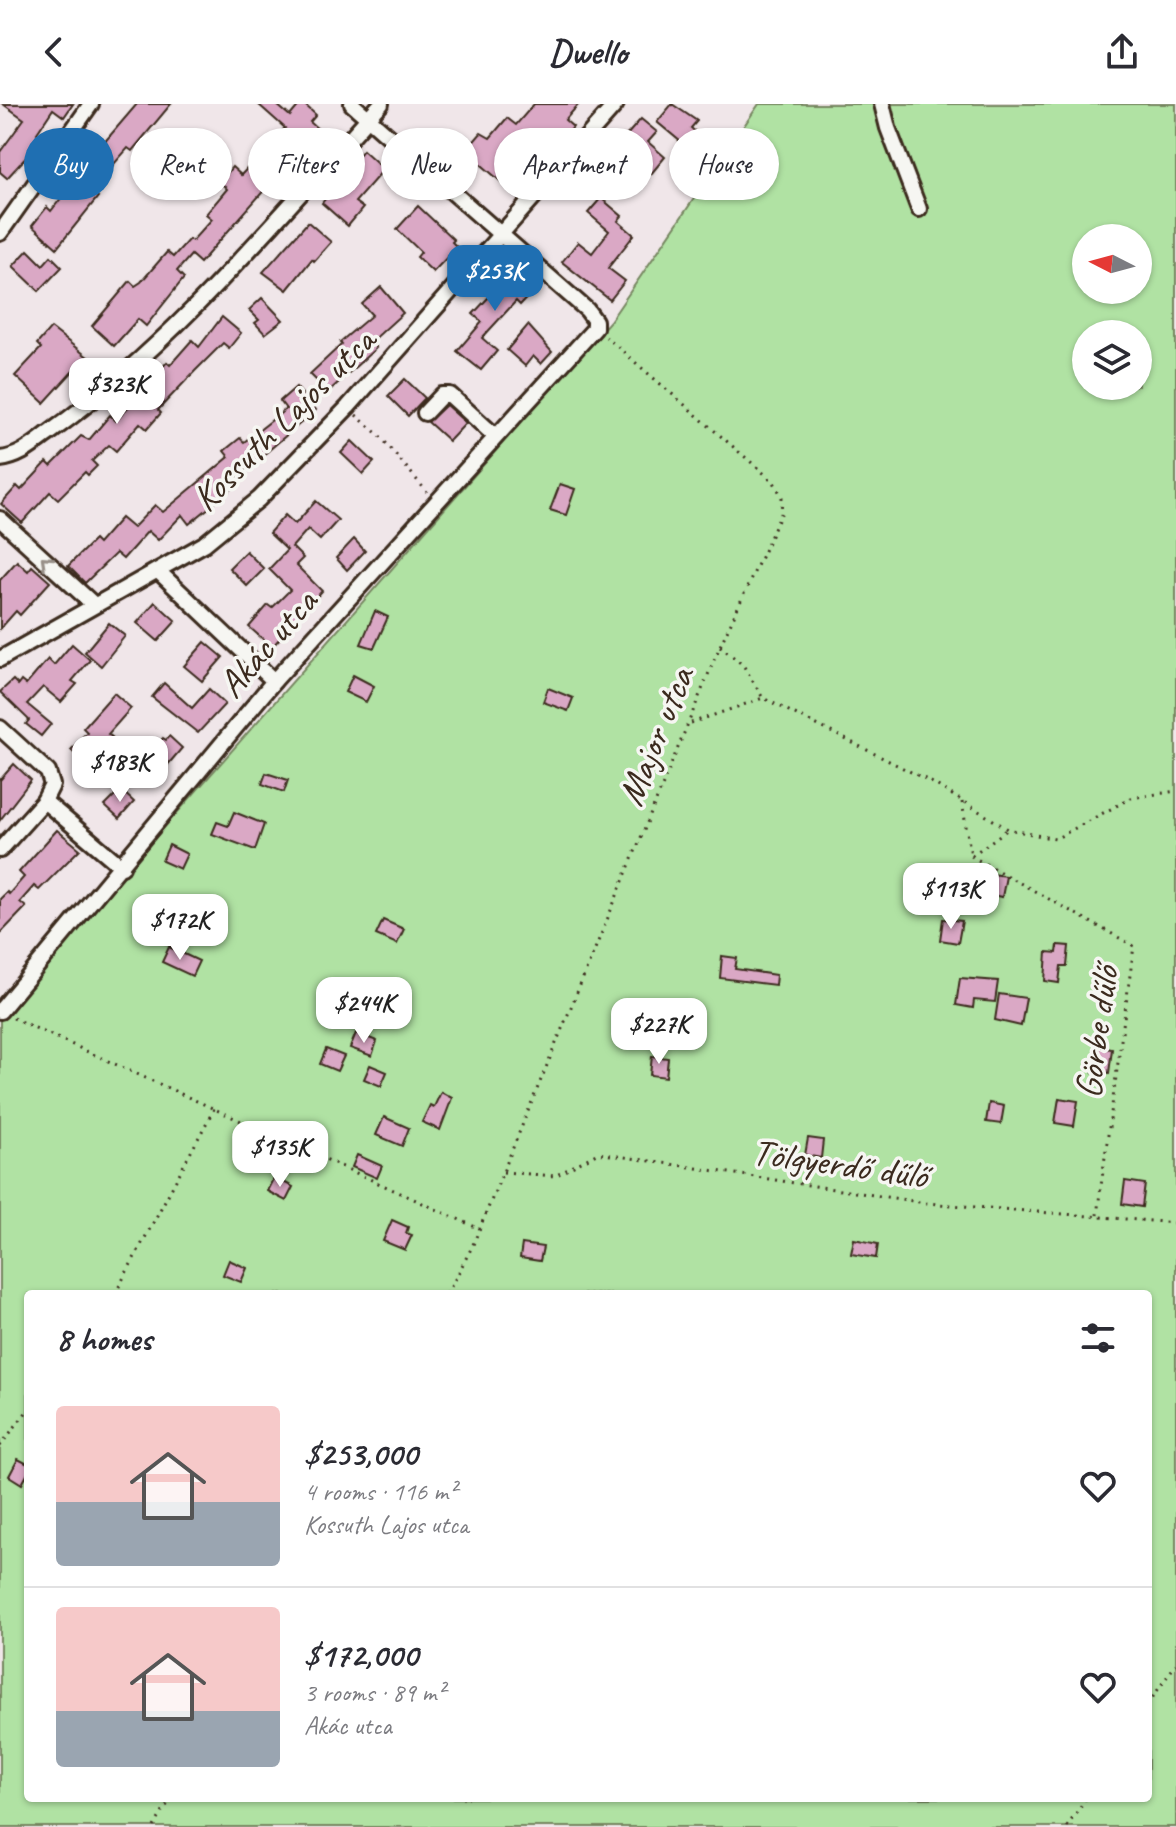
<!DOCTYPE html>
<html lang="en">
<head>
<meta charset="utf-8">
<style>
	:root { --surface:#fff; --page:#f7f7f7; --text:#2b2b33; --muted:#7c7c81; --line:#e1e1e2; --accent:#1f6fb2 }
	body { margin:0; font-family:Caveat,sans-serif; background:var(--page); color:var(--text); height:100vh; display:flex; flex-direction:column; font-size:30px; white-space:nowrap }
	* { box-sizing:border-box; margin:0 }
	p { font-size:26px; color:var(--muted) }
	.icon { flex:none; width:44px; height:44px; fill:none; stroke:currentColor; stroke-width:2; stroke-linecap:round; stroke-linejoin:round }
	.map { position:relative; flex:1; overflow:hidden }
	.panel { position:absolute; left:24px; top:1186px; width:1128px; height:512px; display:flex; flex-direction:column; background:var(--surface); border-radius:8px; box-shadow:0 2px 6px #0004 }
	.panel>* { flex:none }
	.hud { position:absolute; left:24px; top:24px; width:1128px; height:72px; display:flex; gap:16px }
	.needle { width:52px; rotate:276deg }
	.buttons { position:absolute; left:1072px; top:120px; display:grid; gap:16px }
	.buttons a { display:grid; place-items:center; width:80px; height:80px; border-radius:50%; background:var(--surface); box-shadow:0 2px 6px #0004; font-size:40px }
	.price { position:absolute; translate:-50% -68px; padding:0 18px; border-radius:16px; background:#fff; color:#222; font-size:26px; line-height:52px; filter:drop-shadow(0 2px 4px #0008) }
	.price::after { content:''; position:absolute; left:50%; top:48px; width:24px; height:18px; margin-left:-12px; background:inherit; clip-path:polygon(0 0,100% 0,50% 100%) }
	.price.current { background:var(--accent); color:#fff }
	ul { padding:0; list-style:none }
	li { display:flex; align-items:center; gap:24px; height:200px; padding:0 32px }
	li+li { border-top:2px solid var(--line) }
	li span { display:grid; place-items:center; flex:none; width:224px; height:160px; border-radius:8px; color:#555 }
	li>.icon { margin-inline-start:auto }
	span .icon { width:96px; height:96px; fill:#fffc; stroke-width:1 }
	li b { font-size:34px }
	h2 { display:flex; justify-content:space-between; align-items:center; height:96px; padding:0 32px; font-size:34px }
	.tag { padding:0 28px; border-radius:36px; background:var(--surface); box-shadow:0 2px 6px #0004; font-size:28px; line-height:72px }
	.tag.current { background:var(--accent); color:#fff }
	header { display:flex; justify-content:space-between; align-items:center; height:104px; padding:0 32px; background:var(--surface); font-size:36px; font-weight:700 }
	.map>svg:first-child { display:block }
	.green { fill:#b0e2a3; stroke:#768660; stroke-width:2; fill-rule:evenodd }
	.building { fill:#daa8c5; stroke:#3b2a1e; stroke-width:2 }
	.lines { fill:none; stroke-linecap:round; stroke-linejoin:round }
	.minor-casing { stroke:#3b2a1e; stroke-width:20 }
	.path { stroke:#3b2a1e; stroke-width:3; stroke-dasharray:2 6; stroke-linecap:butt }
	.minor { stroke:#f6f6f2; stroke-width:14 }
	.oneway { stroke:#989088 }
	.labels { text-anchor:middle; stroke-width:7; stroke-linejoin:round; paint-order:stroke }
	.street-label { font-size:38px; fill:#3b2a1e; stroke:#f6f6f2 }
</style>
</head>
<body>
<header><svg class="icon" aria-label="back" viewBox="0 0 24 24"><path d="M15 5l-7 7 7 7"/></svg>Dwello<svg class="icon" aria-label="share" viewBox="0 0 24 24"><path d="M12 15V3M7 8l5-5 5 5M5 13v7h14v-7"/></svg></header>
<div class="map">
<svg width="1176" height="1723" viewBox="0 0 1176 1723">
	<rect width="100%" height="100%" fill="#f0e6e9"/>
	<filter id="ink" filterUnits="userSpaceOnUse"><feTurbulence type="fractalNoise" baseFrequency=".0125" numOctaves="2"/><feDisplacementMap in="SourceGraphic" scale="16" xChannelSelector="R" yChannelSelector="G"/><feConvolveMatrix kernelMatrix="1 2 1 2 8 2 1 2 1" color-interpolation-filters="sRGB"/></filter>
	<g filter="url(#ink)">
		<path class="green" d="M 759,0 L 1176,0 L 1176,1723 L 0,1723 L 0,910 L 610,217 ZM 1086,134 L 1138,134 L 1138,186 L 1086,186 ZM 1086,230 L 1138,230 L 1138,282 L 1086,282 ZM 28,1190 L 1148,1190 L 1148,1694 L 28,1694 Z"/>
		<g class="building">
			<path d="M 3,0 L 73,0 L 64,13 L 53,5 L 37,29 L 44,34 L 7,74 L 0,68 L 0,48 L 24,15 Z"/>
			<path d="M 137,0 L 171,0 L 132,47 L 128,44 L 90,87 L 98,93 L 57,144 L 32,122 L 47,103 L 51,107 L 86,62 L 81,57 L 98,37 L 102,41 Z"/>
			<path d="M 258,0 L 276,0 L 290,12 L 300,0 L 304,0 L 316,11 L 310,18 L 318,25 L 200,159 L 191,151 L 177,167 L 184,174 L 146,222 L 138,215 L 114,242 L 92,222 L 130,177 L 135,182 L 141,178 L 167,148 L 173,153 L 189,135 L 192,137 L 212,115 L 206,110 L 227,85 L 220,78 L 232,63 L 241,71 L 285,24 Z"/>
			<path d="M 534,0 L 579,0 L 565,16 L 573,23 L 562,37 L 554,30 L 505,81 L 469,50 L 473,46 L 469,43 L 481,29 L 490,34 L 507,14 L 516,21 Z"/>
			<path d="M 672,0 L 697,17 L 691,24 L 698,30 L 687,43 L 657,18 Z"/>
			<path d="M 641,15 L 657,28 L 648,38 L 665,53 L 651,70 L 644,63 L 631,83 L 618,74 L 612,83 L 594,72 L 609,48 L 611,49 Z"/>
			<path d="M 363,46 L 384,65 L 355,98 L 363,104 L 348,122 L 322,99 Z"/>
			<path d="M 601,94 L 622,112 L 618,117 L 634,131 L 608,164 L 625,177 L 610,196 L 562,158 L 578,138 L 592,149 L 609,127 L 588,109 Z"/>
			<path d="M 418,102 L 454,136 L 452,138 L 457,143 L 433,168 L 417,153 L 421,148 L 397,125 Z"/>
			<path d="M 308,118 L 331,138 L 314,157 L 312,155 L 287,186 L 263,168 Z"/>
			<path d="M 28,146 L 43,161 L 51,152 L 62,163 L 39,187 L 13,162 Z"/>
			<path d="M 501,156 L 535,185 L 520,201 L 516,197 L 482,234 L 497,247 L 481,266 L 457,247 L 482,218 L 473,210 L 501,180 L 489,169 Z"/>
			<path d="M 381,183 L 403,209 L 371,238 L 376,244 L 328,288 L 310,270 L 342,240 L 340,238 L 372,211 L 362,200 Z"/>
			<path d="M 262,194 L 283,216 L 265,230 L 255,219 L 259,216 L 249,206 Z"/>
			<path d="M 222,213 L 241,229 L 229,244 L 223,239 L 195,267 L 158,306 L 161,309 L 147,325 L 140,319 L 116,347 L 109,341 L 92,357 L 97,362 L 88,371 L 85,368 L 58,395 L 50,388 L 22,419 L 1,400 L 17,382 L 21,386 L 47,358 L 51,362 L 81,332 L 89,336 L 110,311 L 116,317 L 167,258 L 170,261 L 192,236 L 199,243 Z"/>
			<path d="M 528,221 L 552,248 L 541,260 L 533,252 L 525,262 L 507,246 Z"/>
			<path d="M 51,224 L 94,258 L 81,273 L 74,266 L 44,299 L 15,272 L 41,244 L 37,240 Z"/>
			<path d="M 405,275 L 425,294 L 408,312 L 388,292 Z"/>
			<path d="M 296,283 L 316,306 L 234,376 L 238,380 L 189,420 L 182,411 L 158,436 L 148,427 L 123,455 L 116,449 L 85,479 L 68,462 L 94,436 L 98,440 L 121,414 L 133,424 L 155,401 L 163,408 L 229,353 L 224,347 L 240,334 L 244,338 L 286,305 L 280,297 Z"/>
			<path d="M 446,301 L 466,319 L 449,337 L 428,318 Z"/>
			<path d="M 352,337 L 374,358 L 363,370 L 341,349 Z"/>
			<path d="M 560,380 L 575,385 L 566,411 L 550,406 Z"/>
			<path d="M 316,397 L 338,416 L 320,436 L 308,425 L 292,443 L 303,454 L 296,461 L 322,487 L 272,543 L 249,523 L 268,501 L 272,504 L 290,486 L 269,465 L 287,446 L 269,429 L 285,411 L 295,420 Z"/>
			<path d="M 354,435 L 365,447 L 347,466 L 336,454 Z"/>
			<path d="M 246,447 L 264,465 L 247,482 L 229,464 Z"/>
			<path d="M 17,457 L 28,467 L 32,462 L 50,478 L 20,511 L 16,507 L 0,525 L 0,476 Z"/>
			<path d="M 155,498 L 176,517 L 158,537 L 137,519 Z"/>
			<path d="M 375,507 L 388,513 L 374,544 L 361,540 Z"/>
			<path d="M 109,519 L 125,532 L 101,562 L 85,548 Z"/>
			<path d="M 205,538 L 223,553 L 202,577 L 184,562 Z"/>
			<path d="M 72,540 L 90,556 L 72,577 L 77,580 L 61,598 L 43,583 L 27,600 L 51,620 L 41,632 L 26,620 L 29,616 L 0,588 L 13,576 L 18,581 L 21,577 L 26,581 L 48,555 L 54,561 Z"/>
			<path d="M 353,571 L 374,582 L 366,598 L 345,588 Z"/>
			<path d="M 164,579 L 192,604 L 209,585 L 225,600 L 198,629 L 152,593 Z"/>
			<path d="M 548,584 L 573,594 L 568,607 L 543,598 Z"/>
			<path d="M 114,589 L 131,604 L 108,630 L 112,633 L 106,639 L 125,656 L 104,680 L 71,646 L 87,628 L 83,624 Z"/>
			<path d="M 169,632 L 182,644 L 165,664 L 149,650 L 163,634 L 166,636 Z"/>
			<path d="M 14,660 L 31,676 L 0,716 L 0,676 Z"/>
			<path d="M 266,669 L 288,676 L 284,688 L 262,680 Z"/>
			<path d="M 121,686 L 134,698 L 119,715 L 105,702 Z"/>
			<path d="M 234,708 L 264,720 L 255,746 L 212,730 L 217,718 L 228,722 Z"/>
			<path d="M 57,726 L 80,745 L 39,786 L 34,782 L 20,798 L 26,803 L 0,830 L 0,795 L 7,788 L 9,790 L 24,773 L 19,768 Z"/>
			<path d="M 169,741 L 187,750 L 180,765 L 162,757 Z"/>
			<path d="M 991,770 L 1006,772 L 1002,793 L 991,791 L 992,787 L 989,786 Z"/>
			<path d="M 943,815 L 962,817 L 958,839 L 940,836 Z"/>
			<path d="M 383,816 L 404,825 L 397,840 L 376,831 Z"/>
			<path d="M 159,818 L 180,829 L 173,843 L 152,833 Z"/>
			<path d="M 1058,841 L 1069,842 L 1067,862 L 1061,862 L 1059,879 L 1045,877 L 1047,848 L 1057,849 Z"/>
			<path d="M 169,843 L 199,857 L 192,872 L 162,858 Z"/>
			<path d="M 722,852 L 737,854 L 735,865 L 776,871 L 775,881 L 720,874 Z"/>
			<path d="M 960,874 L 998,877 L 995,898 L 974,896 L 973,904 L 956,901 Z"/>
			<path d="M 999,890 L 1026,894 L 1021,922 L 995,916 Z"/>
			<path d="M 356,929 L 377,937 L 372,952 L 350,944 Z"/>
			<path d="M 1096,943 L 1112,945 L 1109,969 L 1093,968 Z"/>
			<path d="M 326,945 L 344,952 L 337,967 L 320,960 Z"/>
			<path d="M 652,952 L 668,954 L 666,973 L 650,971 Z"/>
			<path d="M 370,961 L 387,968 L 381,982 L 364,975 Z"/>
			<path d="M 441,988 L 452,994 L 440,1026 L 422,1018 L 430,1001 L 434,1003 Z"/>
			<path d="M 1059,994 L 1078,997 L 1074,1022 L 1055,1019 Z"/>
			<path d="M 989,999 L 1004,1002 L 1001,1020 L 986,1018 Z"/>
			<path d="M 384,1013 L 409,1024 L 402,1042 L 376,1031 Z"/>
			<path d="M 808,1034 L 823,1036 L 821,1054 L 805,1051 Z"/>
			<path d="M 357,1051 L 382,1062 L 377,1074 L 352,1063 Z"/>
			<path d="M 274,1073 L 293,1083 L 286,1097 L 267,1087 Z"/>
			<path d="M 1125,1077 L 1145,1080 L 1142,1103 L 1122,1100 Z"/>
			<path d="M 392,1116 L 408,1123 L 406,1129 L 412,1131 L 405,1146 L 383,1137 Z"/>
			<path d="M 854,1135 L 878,1140 L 876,1154 L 851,1150 Z"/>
			<path d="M 522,1140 L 543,1143 L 540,1157 L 520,1154 Z"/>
			<path d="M 229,1156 L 247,1164 L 241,1178 L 223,1171 Z"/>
			<path d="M 18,1355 L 28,1360 L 28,1369 L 22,1380 L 9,1372 Z"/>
		</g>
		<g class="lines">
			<g class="minor-casing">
				<g id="minor">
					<path d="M 882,0 L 888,24 L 919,105"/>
					<path d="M 0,129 L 91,0"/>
					<path d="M 425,309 L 442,291 L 450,291 L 495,332"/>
					<path d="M 0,355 C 21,353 35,339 52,327 C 177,237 278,113 381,0"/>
					<path d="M 0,415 L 93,500"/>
					<path d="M 158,467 L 274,577"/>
					<path d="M 0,555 L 204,440 L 259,395 L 348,303 L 616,0"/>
					<path d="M 0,624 L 48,668 L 52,681 L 44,697 L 0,746"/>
					<path d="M 44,697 L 122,763"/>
					<path d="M 0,907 L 274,577 L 595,224 L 595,217 L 587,206 L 352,0"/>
				</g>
			</g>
			<g class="path">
				<path d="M 356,311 L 381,333 L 427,388"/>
				<path d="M 720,542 L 743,561 L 763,594 L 931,678 L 1008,725 L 1055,735 L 1131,694 L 1176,687"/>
				<path d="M 691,619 L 763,594"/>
				<path d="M 962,698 L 971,752 L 1008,725"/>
				<path d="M 971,752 L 1134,842 L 1097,1111"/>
				<path d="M 13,914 L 480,1125"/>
				<path d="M 503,1068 L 555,1072 L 598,1049 L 926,1099 L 1176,1119"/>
				<path d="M 115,1190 L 215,1003"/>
				<path d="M 447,1190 L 472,1143 L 720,542 L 781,410 L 782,393 L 774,378 L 606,233"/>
				<path d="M 0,1342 L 28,1306"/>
				<path d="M 1148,1600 L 1176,1560"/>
				<path d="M 154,1723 L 171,1694"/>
				<path d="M 1067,1723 L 1086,1694"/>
			</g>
			<use href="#minor" class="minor"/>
		</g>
		<defs><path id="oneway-chevron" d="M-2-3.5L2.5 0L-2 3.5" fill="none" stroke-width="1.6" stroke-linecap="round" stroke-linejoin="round" transform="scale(2)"/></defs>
		<use class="oneway" href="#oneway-chevron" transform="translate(46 457) rotate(-137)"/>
	</g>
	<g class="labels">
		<g class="street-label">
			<text transform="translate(283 315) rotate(-45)" y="13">Kossuth Lajos utca</text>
			<text transform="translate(267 539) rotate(-49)" y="13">Akác utca</text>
			<text transform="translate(655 632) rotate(-68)" y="13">Major utca</text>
			<text transform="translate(1096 928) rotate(-82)" y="13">Görbe dűlő</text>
			<text transform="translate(840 1059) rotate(8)" y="13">Tölgyerdő dűlő</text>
		</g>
	</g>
</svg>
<div class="buttons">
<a><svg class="needle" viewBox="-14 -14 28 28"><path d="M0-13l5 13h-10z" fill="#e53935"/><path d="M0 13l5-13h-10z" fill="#7c7c81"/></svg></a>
<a><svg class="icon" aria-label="layers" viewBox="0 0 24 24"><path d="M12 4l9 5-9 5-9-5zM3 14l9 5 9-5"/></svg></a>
</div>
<b class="price current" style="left:495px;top:209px">$253K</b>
<b class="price" style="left:117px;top:322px">$323K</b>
<b class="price" style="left:120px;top:700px">$183K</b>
<b class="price" style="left:951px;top:827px">$113K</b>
<b class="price" style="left:180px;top:858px">$172K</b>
<b class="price" style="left:364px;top:941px">$244K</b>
<b class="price" style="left:659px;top:962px">$227K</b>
<b class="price" style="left:280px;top:1085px">$135K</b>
<div class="hud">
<a class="tag current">Buy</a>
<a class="tag">Rent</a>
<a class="tag">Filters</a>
<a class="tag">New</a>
<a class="tag">Apartment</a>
<a class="tag">House</a>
</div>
<section class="panel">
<h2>8 homes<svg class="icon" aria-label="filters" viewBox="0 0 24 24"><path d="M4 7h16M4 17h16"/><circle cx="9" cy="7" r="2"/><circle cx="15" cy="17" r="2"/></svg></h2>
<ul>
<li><span style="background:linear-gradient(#f6c9c9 60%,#9aa5b1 0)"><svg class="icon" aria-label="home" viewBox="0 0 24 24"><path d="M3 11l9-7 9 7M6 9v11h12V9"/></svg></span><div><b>$253,000</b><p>4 rooms · 116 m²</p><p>Kossuth Lajos utca</p></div><svg class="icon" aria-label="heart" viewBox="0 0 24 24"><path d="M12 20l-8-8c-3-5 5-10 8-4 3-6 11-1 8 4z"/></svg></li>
<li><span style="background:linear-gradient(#f6c9c9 65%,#9aa5b1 0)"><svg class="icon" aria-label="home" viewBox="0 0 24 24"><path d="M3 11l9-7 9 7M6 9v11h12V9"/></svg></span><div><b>$172,000</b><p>3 rooms · 89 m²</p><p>Akác utca</p></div><svg class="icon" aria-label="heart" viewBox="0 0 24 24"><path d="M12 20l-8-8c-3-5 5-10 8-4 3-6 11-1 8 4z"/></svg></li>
</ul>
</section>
</div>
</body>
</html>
